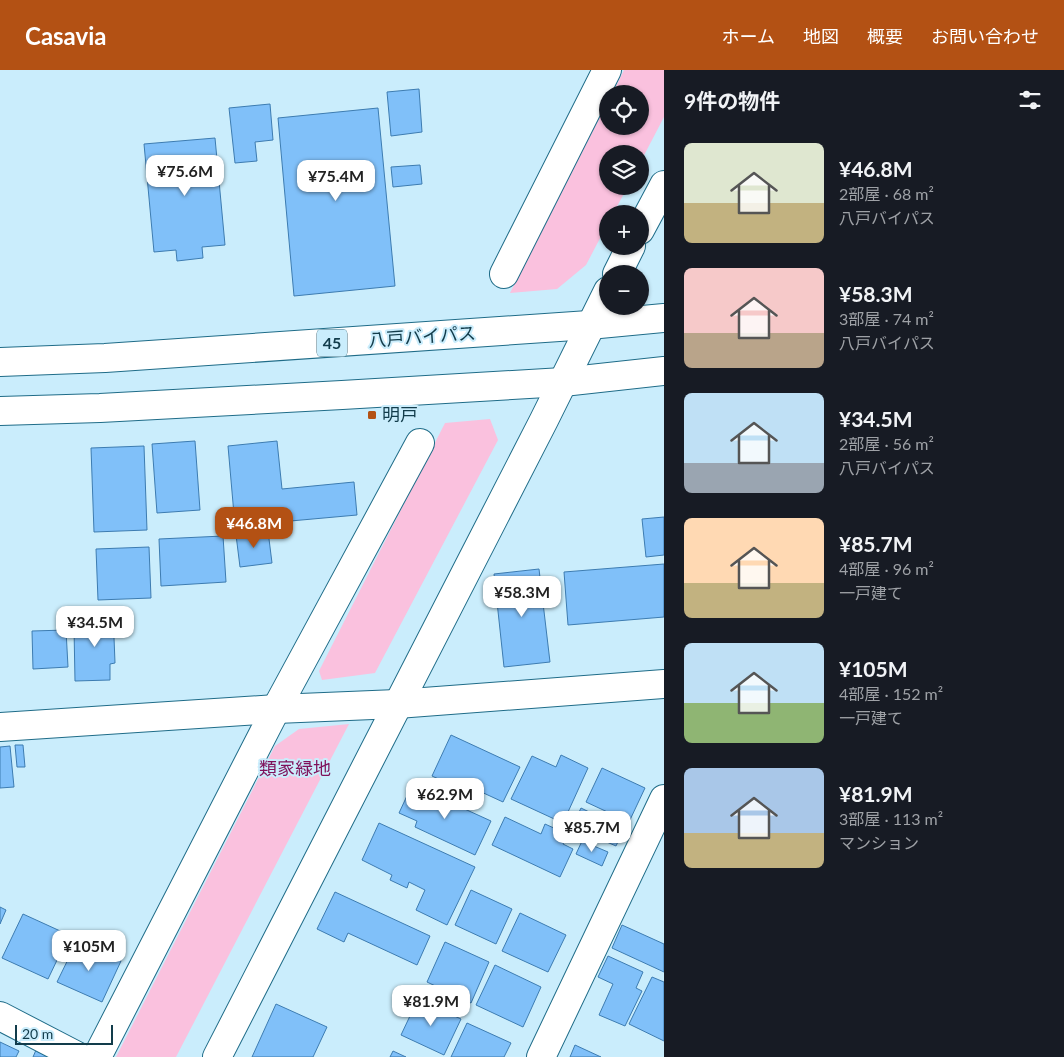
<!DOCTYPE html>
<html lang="ja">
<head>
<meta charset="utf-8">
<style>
	:root { --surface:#171b24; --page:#20242c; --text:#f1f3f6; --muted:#9ea1a6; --accent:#b35114 }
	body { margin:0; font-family:Lato,"Noto Sans JP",sans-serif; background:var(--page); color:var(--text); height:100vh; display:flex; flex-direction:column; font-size:19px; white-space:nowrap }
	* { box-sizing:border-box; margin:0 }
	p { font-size:16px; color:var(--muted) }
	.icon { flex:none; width:28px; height:28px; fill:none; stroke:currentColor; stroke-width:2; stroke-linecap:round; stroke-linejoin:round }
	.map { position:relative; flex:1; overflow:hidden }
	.details { display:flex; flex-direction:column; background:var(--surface); width:400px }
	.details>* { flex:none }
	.fabs { position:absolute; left:599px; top:15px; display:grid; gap:10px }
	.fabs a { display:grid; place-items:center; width:50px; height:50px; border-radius:50%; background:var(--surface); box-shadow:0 1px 4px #0004; font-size:25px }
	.scale { position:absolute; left:15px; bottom:12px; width:98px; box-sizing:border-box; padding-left:5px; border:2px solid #123c4b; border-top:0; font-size:14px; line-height:18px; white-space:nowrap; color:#123c4b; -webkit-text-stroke:4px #caedfc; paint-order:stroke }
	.price { position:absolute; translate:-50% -42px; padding:0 11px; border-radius:10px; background:#fff; color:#222; font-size:16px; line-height:32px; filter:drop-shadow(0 1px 2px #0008) }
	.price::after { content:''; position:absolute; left:50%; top:30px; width:15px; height:11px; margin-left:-8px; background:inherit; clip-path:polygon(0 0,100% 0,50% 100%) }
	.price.current { background:var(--accent); color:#fff }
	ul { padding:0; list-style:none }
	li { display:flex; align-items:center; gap:15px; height:125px; padding:0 20px }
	li span { display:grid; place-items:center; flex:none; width:140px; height:100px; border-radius:8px; color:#555 }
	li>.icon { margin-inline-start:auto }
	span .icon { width:60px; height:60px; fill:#fffc; stroke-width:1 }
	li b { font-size:21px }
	h2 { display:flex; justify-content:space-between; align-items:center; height:60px; padding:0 20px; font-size:21px }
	header { display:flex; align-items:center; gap:30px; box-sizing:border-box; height:70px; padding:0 25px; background:var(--accent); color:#fff }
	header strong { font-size:24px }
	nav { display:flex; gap:28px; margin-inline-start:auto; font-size:18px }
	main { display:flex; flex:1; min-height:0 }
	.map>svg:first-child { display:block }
	.green { fill:#fac1de }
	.building { fill:#80c0f9; stroke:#3d7cb1 }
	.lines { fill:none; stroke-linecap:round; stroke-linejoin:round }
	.minor-casing { stroke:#1f6c88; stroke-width:30 }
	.highway-casing { stroke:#1f6c88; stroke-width:30 }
	.minor { stroke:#fff; stroke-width:28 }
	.highway { stroke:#fff; stroke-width:28 }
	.poi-dot { fill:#b35114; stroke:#caedfc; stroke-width:2 }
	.labels { text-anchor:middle; stroke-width:4; stroke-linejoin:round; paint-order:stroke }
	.shield { fill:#caedfc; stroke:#497180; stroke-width:1 }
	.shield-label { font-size:16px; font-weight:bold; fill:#123c4b }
	.street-label { font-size:18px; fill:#123c4b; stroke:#caedfc }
	.poi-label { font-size:18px; fill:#123c4b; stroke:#caedfc; text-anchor:start }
	.park-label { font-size:18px; fill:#7f115a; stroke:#caedfc }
</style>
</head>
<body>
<header>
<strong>Casavia</strong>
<nav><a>ホーム</a><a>地図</a><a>概要</a><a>お問い合わせ</a></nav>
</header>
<main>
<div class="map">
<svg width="664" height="987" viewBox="0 0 664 987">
	<rect width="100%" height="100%" fill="#caedfc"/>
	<g class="green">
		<path d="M 624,0 L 664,0 L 664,47 L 640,93 L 640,84 L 608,84 L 608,116 L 628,116 L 613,144 L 608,144 L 607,155 L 586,195 L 557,219 L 510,223 L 607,33 L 608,56 L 640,56 L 640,24 L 612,24 Z"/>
		<path d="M 490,349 L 498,370 L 375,603 L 322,610 L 319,601 L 445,353 Z"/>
		<path d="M 349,654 L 176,987 L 116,987 L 275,676 L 299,659 Z"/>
	</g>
	<g class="building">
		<path d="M 419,19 L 422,62 L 391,66 L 387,22 Z"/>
		<path d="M 270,34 L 273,70 L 255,72 L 257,91 L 235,93 L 229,38 Z"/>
		<path d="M 378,38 L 395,216 L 294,226 L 278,48 Z"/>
		<path d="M 215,68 L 225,175 L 202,177 L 203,188 L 177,191 L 176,180 L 154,182 L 144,74 Z"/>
		<path d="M 420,95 L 422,114 L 393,117 L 391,97 Z"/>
		<path d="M 195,371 L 200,440 L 157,443 L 152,374 Z"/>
		<path d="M 277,371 L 282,419 L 354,412 L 357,445 L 235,456 L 228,376 Z"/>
		<path d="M 144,376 L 147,460 L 94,462 L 91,378 Z"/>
		<path d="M 664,447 L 664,485 L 646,487 L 642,449 Z"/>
		<path d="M 268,461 L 272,493 L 240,497 L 236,465 Z"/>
		<path d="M 223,466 L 226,512 L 161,516 L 159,469 Z"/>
		<path d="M 149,477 L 151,528 L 98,530 L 96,479 Z"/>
		<path d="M 664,494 L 664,547 L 568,555 L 564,502 Z"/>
		<path d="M 539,499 L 550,592 L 504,597 L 494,504 Z"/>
		<path d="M 113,542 L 115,593 L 110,594 L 110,610 L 75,611 L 74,558 L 90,557 L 89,543 Z"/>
		<path d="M 66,560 L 68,597 L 33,599 L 32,561 Z"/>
		<path d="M 451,665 L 520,697 L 503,732 L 477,720 L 475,726 L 432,706 Z"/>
		<path d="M 15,675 L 23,675 L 25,697 L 17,697 Z"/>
		<path d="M 10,676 L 14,717 L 0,718 L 0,677 Z"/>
		<path d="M 561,685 L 588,698 L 563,753 L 511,729 L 532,686 L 556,697 Z"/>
		<path d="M 602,698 L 645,718 L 629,752 L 586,732 Z"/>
		<path d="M 412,715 L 491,751 L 475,785 L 415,757 L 417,751 L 399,743 Z"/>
		<path d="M 581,738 L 624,759 L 616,776 L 572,757 Z"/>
		<path d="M 505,747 L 541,764 L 545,754 L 567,764 L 563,774 L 573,779 L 560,807 L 492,775 Z"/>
		<path d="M 379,753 L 475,797 L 447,855 L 416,840 L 425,820 L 409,812 L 407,818 L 390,810 L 392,805 L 362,790 Z"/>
		<path d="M 582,771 L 608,782 L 602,796 L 576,784 Z"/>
		<path d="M 471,820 L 512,839 L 496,874 L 455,855 Z"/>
		<path d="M 335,822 L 430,866 L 417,895 L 348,863 L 344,872 L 317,859 Z"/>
		<path d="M 0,837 L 6,840 L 0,854 Z"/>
		<path d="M 520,843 L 566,865 L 548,902 L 502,881 Z"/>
		<path d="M 23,844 L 69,865 L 48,909 L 2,888 Z"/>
		<path d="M 622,855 L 664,874 L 664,902 L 612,878 Z"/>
		<path d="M 77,871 L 121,891 L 102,932 L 57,912 Z"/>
		<path d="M 445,872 L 489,892 L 471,933 L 427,912 Z"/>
		<path d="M 608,886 L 643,902 L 636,918 L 642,921 L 625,956 L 599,945 L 613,914 L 598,907 Z"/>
		<path d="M 495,895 L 541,917 L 523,957 L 476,935 Z"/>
		<path d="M 652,907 L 664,912 L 664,971 L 629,954 Z"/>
		<path d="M 418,929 L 461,949 L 444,985 L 401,965 Z"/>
		<path d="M 276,934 L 327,957 L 313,987 L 252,987 Z"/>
		<path d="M 467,953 L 511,973 L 504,987 L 451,987 Z"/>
		<path d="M 0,972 L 19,981 L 16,987 L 0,987 Z"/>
		<path d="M 575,975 L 601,987 L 570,987 Z"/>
		<path d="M 36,980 L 50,987 L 33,987 Z"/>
		<path d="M 393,981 L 406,987 L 390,987 Z"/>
	</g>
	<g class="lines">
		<g class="minor-casing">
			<g id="minor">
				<path d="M 640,160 L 664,115"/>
				<path d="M 504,204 L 607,0"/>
				<path d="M 617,204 L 631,176"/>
				<path d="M 0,657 L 276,639 L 397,634 L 664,614"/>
				<path d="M 0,946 L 79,987"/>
				<path d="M 97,987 L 276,639 L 420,373"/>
				<path d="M 217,987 L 544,350 L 608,221"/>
				<path d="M 541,987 L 664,729"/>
			</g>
		</g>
		<g class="highway-casing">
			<g id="highway">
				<path d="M 0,292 L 105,288 L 589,255 L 664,248"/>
				<path d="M 0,341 L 100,338 L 342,325 L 563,312 L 664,301"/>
			</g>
		</g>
		<use href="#minor" class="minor"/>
		<use href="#highway" class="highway"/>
	</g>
	<rect class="poi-dot" x="367" y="340" width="10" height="10" rx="2.5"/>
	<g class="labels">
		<rect class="shield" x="317" y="259.5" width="30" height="27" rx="4"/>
		<g class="shield-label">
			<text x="332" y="279">45</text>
		</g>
		<g class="street-label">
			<text transform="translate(422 267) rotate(-4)" y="6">八戸バイパス</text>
		</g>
		<g class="poi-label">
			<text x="382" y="351">明戸</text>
		</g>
		<g class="park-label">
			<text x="295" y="705">類家緑地</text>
		</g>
	</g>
</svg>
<div class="fabs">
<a><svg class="icon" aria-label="locate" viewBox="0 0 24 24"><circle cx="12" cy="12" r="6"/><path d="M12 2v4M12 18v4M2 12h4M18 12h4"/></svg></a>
<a><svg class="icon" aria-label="layers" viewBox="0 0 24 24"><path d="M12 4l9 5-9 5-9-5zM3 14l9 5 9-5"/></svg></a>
<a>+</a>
<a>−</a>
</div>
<div class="scale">20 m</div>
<b class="price" style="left:185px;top:127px">¥75.6M</b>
<b class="price" style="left:336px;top:132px">¥75.4M</b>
<b class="price current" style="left:254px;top:479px">¥46.8M</b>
<b class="price" style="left:522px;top:548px">¥58.3M</b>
<b class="price" style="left:95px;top:578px">¥34.5M</b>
<b class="price" style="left:445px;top:750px">¥62.9M</b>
<b class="price" style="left:592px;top:783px">¥85.7M</b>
<b class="price" style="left:89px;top:902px">¥105M</b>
<b class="price" style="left:431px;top:957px">¥81.9M</b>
</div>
<section class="details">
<h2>9件の物件<svg class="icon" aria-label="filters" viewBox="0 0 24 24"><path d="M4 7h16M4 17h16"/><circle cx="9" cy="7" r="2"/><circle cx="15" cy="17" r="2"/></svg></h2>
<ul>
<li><span style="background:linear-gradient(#dfe7d0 60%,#c2b280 0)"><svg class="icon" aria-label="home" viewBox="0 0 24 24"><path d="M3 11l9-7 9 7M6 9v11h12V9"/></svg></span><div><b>¥46.8M</b><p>2部屋 · 68 m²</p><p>八戸バイパス</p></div></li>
<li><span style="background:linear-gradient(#f6c9c9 65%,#b9a48a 0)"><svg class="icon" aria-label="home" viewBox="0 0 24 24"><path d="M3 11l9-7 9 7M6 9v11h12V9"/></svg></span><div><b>¥58.3M</b><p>3部屋 · 74 m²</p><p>八戸バイパス</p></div></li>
<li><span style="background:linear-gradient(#bfe0f5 70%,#9aa5b1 0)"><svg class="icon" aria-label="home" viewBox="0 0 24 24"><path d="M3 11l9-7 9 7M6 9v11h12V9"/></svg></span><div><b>¥34.5M</b><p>2部屋 · 56 m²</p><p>八戸バイパス</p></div></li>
<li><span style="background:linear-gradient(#ffd9b3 65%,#c2b280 0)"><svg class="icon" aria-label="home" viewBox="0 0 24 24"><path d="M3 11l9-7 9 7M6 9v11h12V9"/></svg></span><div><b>¥85.7M</b><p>4部屋 · 96 m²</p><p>一戸建て</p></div></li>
<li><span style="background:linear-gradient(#bfe0f5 60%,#8fb573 0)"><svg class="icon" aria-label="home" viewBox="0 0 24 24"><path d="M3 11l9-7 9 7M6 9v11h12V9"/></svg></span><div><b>¥105M</b><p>4部屋 · 152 m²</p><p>一戸建て</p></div></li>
<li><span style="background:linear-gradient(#a9c7e8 65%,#c2b280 0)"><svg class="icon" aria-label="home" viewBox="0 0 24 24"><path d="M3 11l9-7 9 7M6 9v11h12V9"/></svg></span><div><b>¥81.9M</b><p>3部屋 · 113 m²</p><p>マンション</p></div></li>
</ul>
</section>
</main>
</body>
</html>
